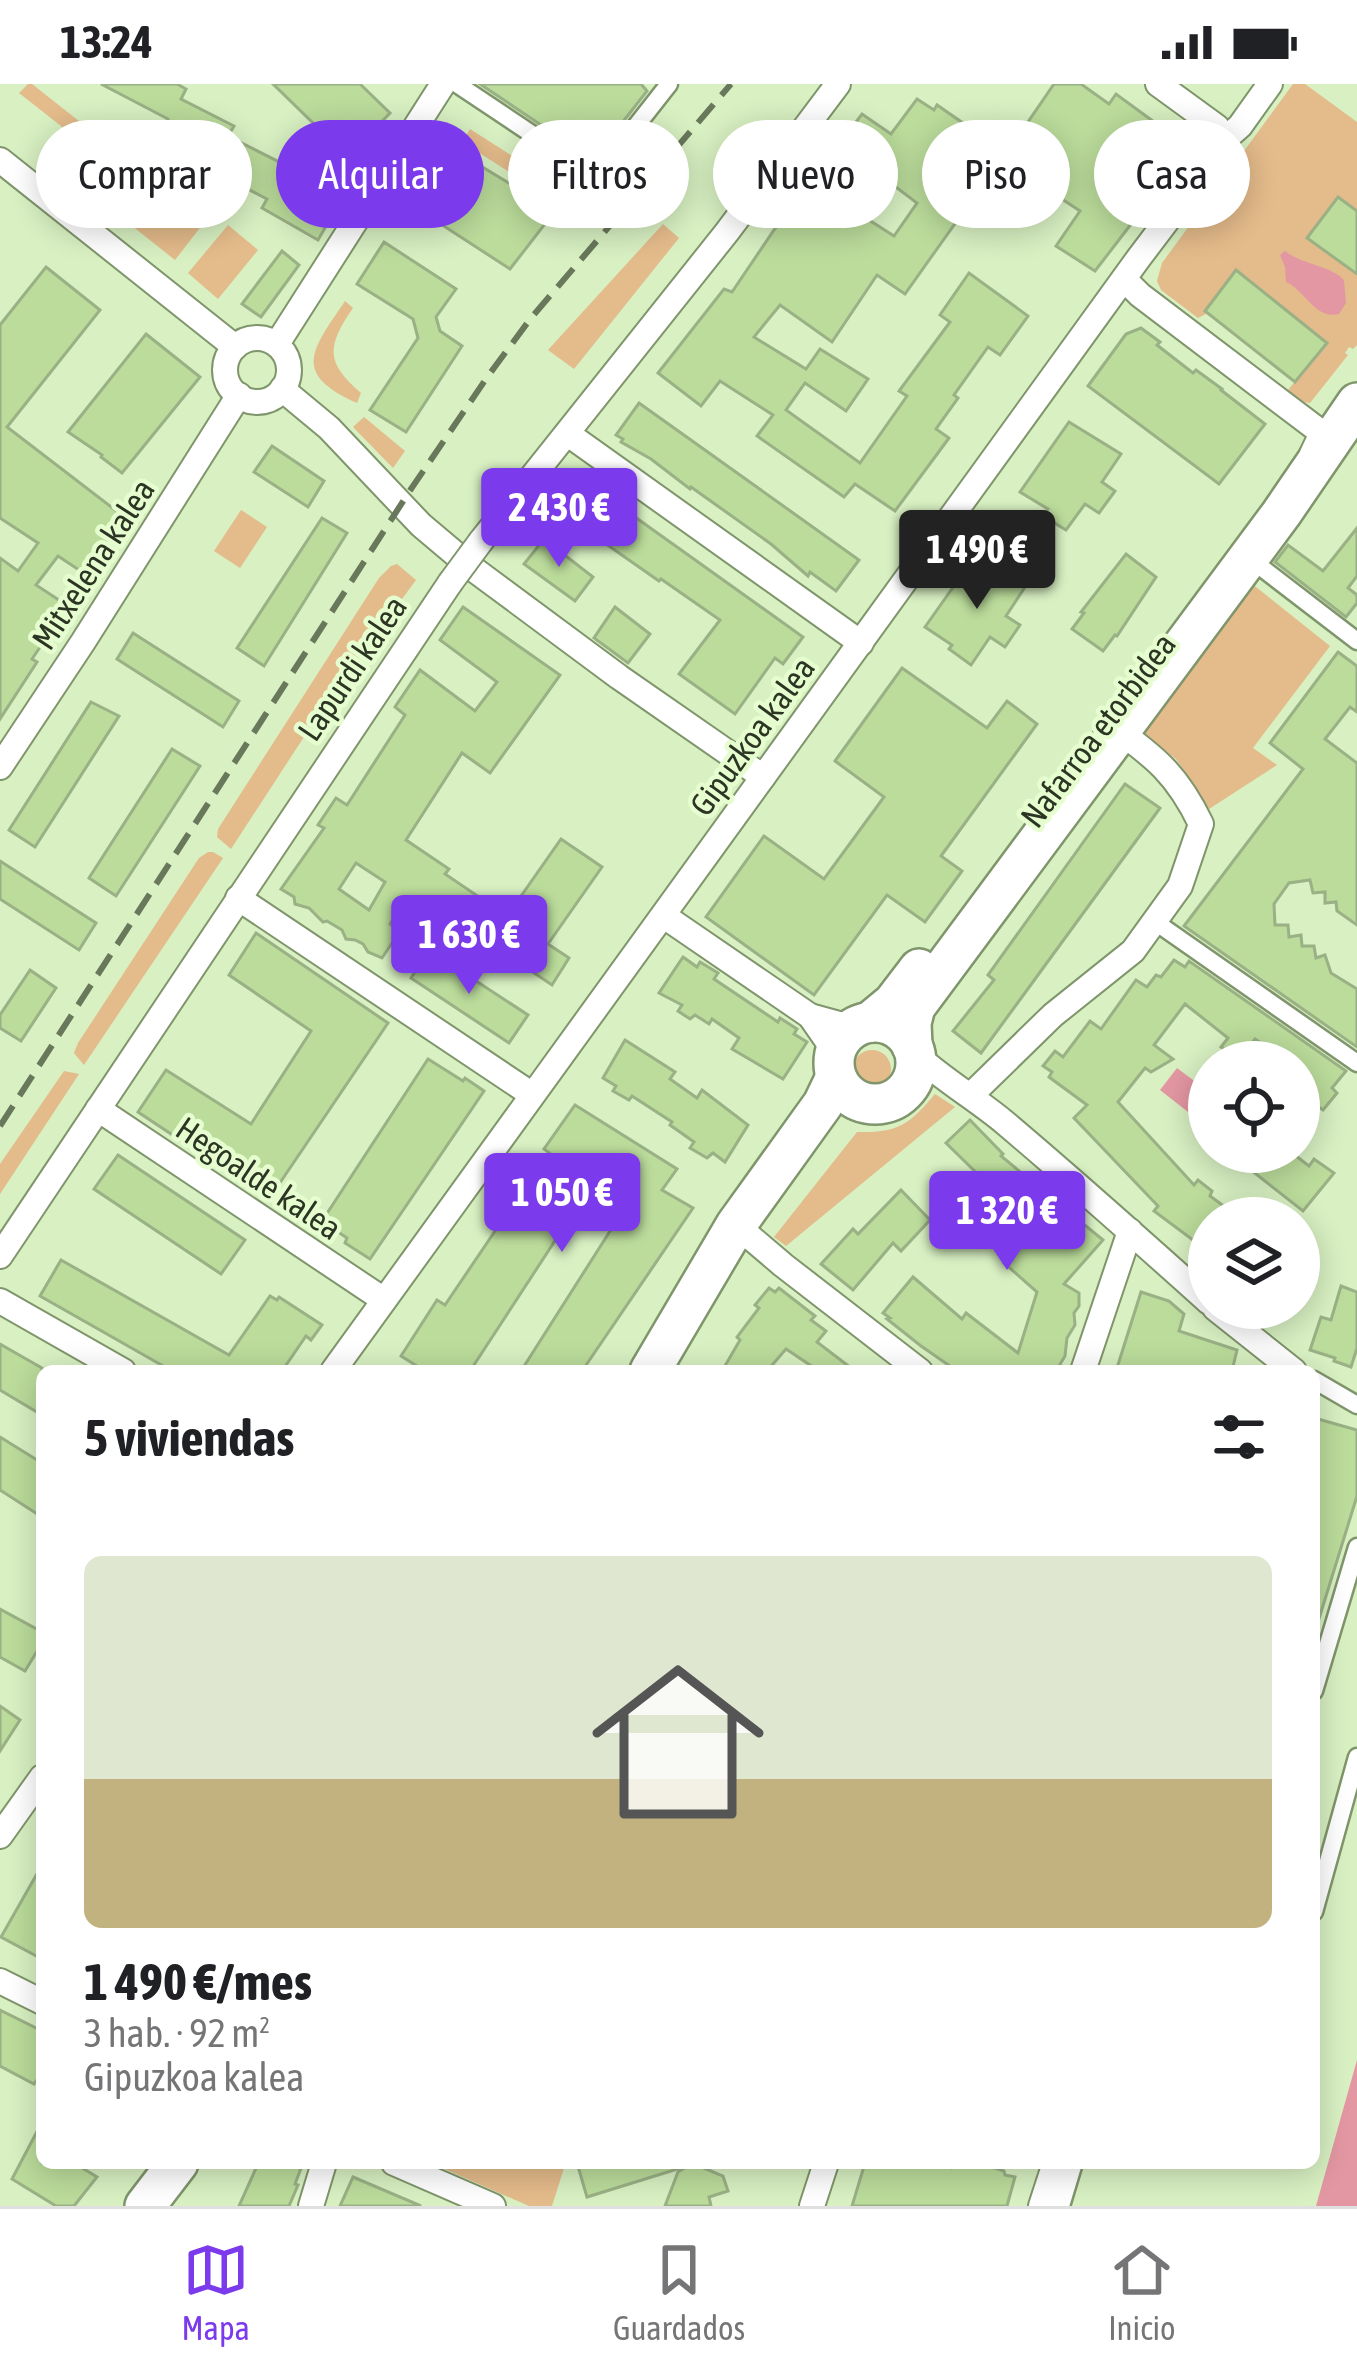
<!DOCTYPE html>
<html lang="es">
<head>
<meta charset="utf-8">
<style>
	:root { --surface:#fff; --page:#f2f2f2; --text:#202124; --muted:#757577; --line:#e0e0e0; --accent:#7c3aed }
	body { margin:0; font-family:"Asap Condensed",sans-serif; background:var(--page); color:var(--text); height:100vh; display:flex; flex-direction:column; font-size:45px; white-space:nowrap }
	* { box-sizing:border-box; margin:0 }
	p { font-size:39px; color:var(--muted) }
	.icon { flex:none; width:66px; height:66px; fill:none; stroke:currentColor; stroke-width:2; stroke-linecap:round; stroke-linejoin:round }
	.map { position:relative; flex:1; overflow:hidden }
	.panel { position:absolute; left:36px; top:1281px; width:1284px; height:804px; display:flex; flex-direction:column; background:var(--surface); border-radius:18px; box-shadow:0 6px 30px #0003 }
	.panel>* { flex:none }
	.banner { position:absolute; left:36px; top:36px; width:1287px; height:108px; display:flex; gap:24px }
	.tools { position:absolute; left:1188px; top:957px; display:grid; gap:24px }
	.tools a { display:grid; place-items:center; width:132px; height:132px; border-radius:50%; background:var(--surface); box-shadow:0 6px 30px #0003; font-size:60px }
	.price { position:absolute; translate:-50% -102px; padding:0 27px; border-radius:12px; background:var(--accent); color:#fff; font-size:39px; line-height:78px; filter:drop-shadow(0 3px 6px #0008) }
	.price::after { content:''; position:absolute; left:50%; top:72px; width:36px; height:27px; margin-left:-18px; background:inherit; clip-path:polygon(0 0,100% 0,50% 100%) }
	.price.current { background:#222; color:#fff }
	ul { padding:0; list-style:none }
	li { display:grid; align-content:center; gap:24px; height:636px; padding:0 48px }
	li span { display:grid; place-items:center; height:372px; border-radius:18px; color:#555 }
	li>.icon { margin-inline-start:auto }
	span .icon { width:216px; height:216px; fill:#fffc; stroke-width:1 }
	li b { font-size:51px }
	h2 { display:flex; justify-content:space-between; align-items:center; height:144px; padding:0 48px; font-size:51px }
	.pill { padding:0 42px; border-radius:54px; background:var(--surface); box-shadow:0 6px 30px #0003; font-size:42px; line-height:108px }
	.pill.current { background:var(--accent); color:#fff }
	.status { display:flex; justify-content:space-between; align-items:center; height:84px; padding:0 60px; background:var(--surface); direction:ltr }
	.status svg { height:33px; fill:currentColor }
	.dock { display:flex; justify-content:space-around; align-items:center; height:168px; border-top:3px solid var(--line); background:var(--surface); font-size:33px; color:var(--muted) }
	.dock a { display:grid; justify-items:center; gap:6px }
	.dock .current { color:var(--accent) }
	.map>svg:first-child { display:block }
	.green { fill:#e4bb8b }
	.water { fill:#e397a2 }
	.building { fill:#bbdc9b; stroke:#9ab085; stroke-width:3; fill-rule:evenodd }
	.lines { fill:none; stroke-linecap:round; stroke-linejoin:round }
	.pedestrian-casing { stroke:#7f956b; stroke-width:21 }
	.minor-casing { stroke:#7f956b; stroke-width:28 }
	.trunk-casing { stroke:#7f956b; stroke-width:44 }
	.pedestrian { stroke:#fff; stroke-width:16 }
	.minor { stroke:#fff; stroke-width:24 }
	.trunk { stroke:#fff; stroke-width:39 }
	.rail { stroke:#69775b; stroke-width:6; stroke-dasharray:24 12; stroke-linecap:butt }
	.minor-bridge-casing { stroke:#7f956b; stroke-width:28; stroke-linecap:butt }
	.minor-bridge { stroke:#fff; stroke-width:24 }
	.labels { text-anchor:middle; stroke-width:9; stroke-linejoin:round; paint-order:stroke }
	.street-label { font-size:33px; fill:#2c3523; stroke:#e5fdcf }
</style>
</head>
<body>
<div class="status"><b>13:24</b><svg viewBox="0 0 49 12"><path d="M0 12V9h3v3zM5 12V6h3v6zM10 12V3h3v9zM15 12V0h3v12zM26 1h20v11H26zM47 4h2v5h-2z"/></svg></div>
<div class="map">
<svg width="1357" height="2122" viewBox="0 0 1357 2122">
	<rect width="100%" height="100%" fill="#d8f0c2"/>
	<g class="green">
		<path d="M 28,0 L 32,0 L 84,41 L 75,53 L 19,9 Z"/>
		<path d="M 1293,0 L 1305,0 L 1357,38 L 1357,261 L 1353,265 L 1349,263 L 1345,269 L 1348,271 L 1310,319 L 1304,318 L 1288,306 L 1326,259 L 1236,186 L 1206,226 L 1208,229 L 1198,234 L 1161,206 L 1157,197 L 1162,179 Z"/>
		<path d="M 470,45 L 528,82 L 520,95 L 462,58 Z"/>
		<path d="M 112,46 L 213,127 L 175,176 L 73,95 Z"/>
		<path d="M 663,140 L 679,154 L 574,285 L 548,266 Z"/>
		<path d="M 228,141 L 258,166 L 218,215 L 188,189 Z"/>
		<path d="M 345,217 L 353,224 C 326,263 326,279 361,309 L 357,319 C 290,289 313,265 345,217 Z"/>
		<path d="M 364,333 L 405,367 L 393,384 L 353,343 Z"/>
		<path d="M 241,426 L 267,443 L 240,484 L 214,467 Z"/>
		<path d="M 397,480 L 416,496 L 328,616 L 231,765 L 217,753 L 218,745 L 379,494 L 391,482 Z"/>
		<path d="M 1246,495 L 1330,562 L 1253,664 L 1277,681 L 1209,725 L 1176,675 L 1137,645 Z"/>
		<path d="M 208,768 L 213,768 L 223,774 L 84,981 L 74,969 L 78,959 L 199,774 Z"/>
		<circle cx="872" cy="985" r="19"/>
		<path d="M 64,987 L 79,990 L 0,1110 L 0,1080 Z"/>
		<path d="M 935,1010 L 955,1023 L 786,1162 L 774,1153 L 857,1048 C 898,1049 909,1041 935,1010 Z"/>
		<path d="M 431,2079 L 563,2079 L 564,2084 L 552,2122 L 529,2122 Z"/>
	</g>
	<g class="water">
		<path d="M 1285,167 C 1301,180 1331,182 1344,196 L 1346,219 L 1339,230 C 1315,236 1305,206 1286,198 L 1285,183 L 1280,171 Z"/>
		<path d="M 1177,984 L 1209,1008 L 1209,1018 L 1197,1035 L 1160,1006 Z"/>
		<path d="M 1357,1976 L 1357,2122 L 1316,2122 Z"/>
	</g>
	<g class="building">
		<path d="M 101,0 L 177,0 L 186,5 L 181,15 L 234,42 L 228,52 L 287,82 L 281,93 L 337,123 L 318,156 L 262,124 L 267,115 L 211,86 L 216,75 L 161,47 L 168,35 Z"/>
		<path d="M 273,0 L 360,0 L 390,29 L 348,73 Z"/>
		<path d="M 480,0 L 641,0 L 647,7 L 593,76 Z"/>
		<path d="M 1054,0 L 1081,0 L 1109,20 L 1116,10 L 1165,46 L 1158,57 L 1177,68 L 1163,88 L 1159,85 L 1128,130 L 1135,135 L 1095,187 L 1056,162 L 1080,127 L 993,70 L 1008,49 L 1017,54 Z"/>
		<path d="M 917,15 L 934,26 L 937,21 L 973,46 L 945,88 L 976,110 L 905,210 L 877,191 L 832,258 L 780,221 L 754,253 L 806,285 L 820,265 L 868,295 L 846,327 L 805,299 L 786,326 L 860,379 L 907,312 L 899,307 L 950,238 L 940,231 L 969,189 L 1028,232 L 1000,271 L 988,263 L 954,311 L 958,314 L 936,345 L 949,354 L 895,427 L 855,400 L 844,413 L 757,352 L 773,331 L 720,297 L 701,322 L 658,289 L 724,205 L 732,208 L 774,146 L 833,73 L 831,71 L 862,30 L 891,50 ZM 880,91 L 917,119 L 894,152 L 855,127 Z"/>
		<path d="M 446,61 L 555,127 L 510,185 L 410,120 Z"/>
		<path d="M 1338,113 L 1357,127 L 1357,190 L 1307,154 Z"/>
		<path d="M 384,158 L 456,205 L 436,233 L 440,247 L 462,262 L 406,348 L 370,326 L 418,254 L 413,235 L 357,200 Z"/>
		<path d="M 282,167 L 299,181 L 261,233 L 242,220 Z"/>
		<path d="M 46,183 L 100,226 L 7,343 L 123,432 L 85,490 L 58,472 L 36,501 L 68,522 L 32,575 L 37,578 L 0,635 L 0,474 L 18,487 L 38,459 L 0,434 L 0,241 Z"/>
		<path d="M 1236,186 L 1327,259 L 1295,298 L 1205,227 Z"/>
		<path d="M 1141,244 L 1160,258 L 1157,261 L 1193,289 L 1196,286 L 1222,305 L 1221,306 L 1265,340 L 1219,400 L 1088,302 L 1126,250 Z"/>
		<path d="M 146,250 L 200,293 L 122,389 L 101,373 L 102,371 L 68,348 Z"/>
		<path d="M 639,319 L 859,476 L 836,507 L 810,488 L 808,492 L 771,460 L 691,403 L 690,405 L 651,375 L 621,358 L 623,355 L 616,351 Z"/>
		<path d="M 1069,338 L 1121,370 L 1102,398 L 1115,407 L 1099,429 L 1085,420 L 1066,446 L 1043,432 L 1048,425 L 1020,408 Z"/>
		<path d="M 272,362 L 324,397 L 308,423 L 254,388 Z"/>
		<path d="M 579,393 L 803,553 L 783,580 L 775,574 L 735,630 L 679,590 L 720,536 L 661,495 L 659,497 L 556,425 Z"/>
		<path d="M 322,434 L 347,449 L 264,582 L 237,564 Z"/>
		<path d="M 1357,444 L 1357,492 L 1348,504 L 1357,511 L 1357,519 L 1346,533 L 1275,478 L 1288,461 L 1323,487 Z"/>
		<path d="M 544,455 L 593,493 L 575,517 L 524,480 Z"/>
		<path d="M 1126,470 L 1156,493 L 1117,552 L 1115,551 L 1103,567 L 1072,545 L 1084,529 L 1081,528 Z"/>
		<path d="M 973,475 L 1025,503 L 1006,532 L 1020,541 L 1005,563 L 990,553 L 971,581 L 949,565 L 952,561 L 925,543 Z"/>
		<path d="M 463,523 L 560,591 L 490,689 L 462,669 L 406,756 L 449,785 L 445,790 L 507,832 L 561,755 L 602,783 L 548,860 L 569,874 L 552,901 L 427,817 L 423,823 L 406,813 L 390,840 L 400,847 L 382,874 L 368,868 L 363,860 L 355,856 L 346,855 L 342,846 L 327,837 L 323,838 L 309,824 L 295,820 L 294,813 L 281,805 L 324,744 L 318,741 L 336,714 L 347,721 L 405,631 L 395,623 L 420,586 L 475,627 L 497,598 L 440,556 ZM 356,779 L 385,798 L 369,826 L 339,805 Z"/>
		<path d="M 615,523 L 650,550 L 628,579 L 594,554 Z"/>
		<path d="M 133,549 L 239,617 L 223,643 L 117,575 Z"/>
		<path d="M 1338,568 L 1357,582 L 1357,628 L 1350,623 L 1325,655 L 1357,679 L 1357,841 L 1337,827 L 1336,818 L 1325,819 L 1325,808 L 1313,809 L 1310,796 L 1289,799 L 1274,820 L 1275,841 L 1288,841 L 1289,853 L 1301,851 L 1302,862 L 1314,862 L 1316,874 L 1325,871 L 1331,889 L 1357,905 L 1357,963 L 1184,842 L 1303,685 L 1270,659 Z"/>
		<path d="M 902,584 L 987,644 L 1007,617 L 1037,640 L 941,772 L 962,787 L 925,838 L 887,811 L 814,911 L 706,833 L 764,752 L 824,795 L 884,713 L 835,677 Z"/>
		<path d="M 91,618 L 119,632 L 35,763 L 9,746 Z"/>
		<path d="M 172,665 L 200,682 L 116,812 L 89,794 Z"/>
		<path d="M 1125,700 L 1160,724 L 981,969 L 953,947 L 994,896 L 988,891 Z"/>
		<path d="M 0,777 L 96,839 L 79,866 L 0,815 Z"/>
		<path d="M 256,849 L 388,939 L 269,1115 L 138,1028 L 166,986 L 251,1040 L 311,947 L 229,891 Z"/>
		<path d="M 429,866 L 528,931 L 509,959 L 411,894 Z"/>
		<path d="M 683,873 L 697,883 L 700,878 L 718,889 L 714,895 L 778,938 L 780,934 L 797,945 L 794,950 L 807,958 L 783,995 L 732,965 L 739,954 L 712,935 L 709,940 L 695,931 L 690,935 L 678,927 L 682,921 L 659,909 Z"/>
		<path d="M 1174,876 L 1185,883 L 1189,877 L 1346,987 L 1332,1004 L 1337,1009 L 1323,1026 L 1299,1009 L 1299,978 L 1278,978 L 1283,972 L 1255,955 L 1241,973 L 1236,970 L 1234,973 L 1221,963 L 1228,954 L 1185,920 L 1154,961 L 1173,975 L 1151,988 L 1145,984 L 1118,1018 L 1194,1101 L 1198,1096 L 1212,1107 L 1210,1112 L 1240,1134 L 1209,1134 L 1209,1168 L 1154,1127 L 1158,1122 L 1074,1034 L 1087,1021 L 1049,993 L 1052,988 L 1043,982 L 1055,967 L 1063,973 L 1090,937 L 1101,945 L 1136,896 L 1147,903 L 1156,891 L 1161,893 Z"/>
		<path d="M 30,886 L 56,904 L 21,957 L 0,944 L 0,931 Z"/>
		<path d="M 625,956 L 675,988 L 670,995 L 697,1014 L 702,1006 L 748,1041 L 725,1078 L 713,1069 L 707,1074 L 690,1064 L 694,1058 L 670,1041 L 672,1038 L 632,1012 L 629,1016 L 613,1007 L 616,1002 L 603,994 Z"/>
		<path d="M 428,975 L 463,997 L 465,994 L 484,1007 L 370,1175 L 345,1159 L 347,1154 L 322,1137 Z"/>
		<path d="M 575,1021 L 677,1085 L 662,1106 L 693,1124 L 582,1287 L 521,1287 L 612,1144 L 577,1123 L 470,1287 L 425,1287 L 401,1272 L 437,1216 L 445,1221 L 516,1116 L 544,1133 L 576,1089 L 544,1065 Z"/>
		<path d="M 970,1036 L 1003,1070 L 1001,1072 L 1103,1156 L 1064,1200 L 1079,1209 L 1079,1222 L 1074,1229 L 1075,1241 L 1067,1254 L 1065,1272 L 1056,1287 L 957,1287 L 921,1262 L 887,1235 L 890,1234 L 883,1229 L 913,1193 L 962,1235 L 966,1229 L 1018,1269 L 1037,1208 L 1004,1179 L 1015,1162 L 976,1131 L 996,1108 L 946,1059 Z"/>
		<path d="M 1228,1068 L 1291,1068 L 1309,1082 L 1314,1075 L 1334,1089 L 1303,1127 Z"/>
		<path d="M 118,1071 L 245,1156 L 221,1190 L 94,1105 Z"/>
		<path d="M 901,1106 L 930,1136 L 901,1167 L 893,1159 L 853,1206 L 821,1180 L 853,1145 L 858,1150 Z"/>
		<path d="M 61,1176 L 229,1271 L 270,1212 L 277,1216 L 279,1213 L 322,1241 L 311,1256 L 306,1252 L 282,1287 L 172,1287 L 40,1212 Z"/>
		<path d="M 1341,1202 L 1357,1208 L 1357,1264 L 1351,1283 L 1334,1277 L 1335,1274 L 1310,1266 L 1321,1233 L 1331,1236 Z"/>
		<path d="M 769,1204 L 775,1208 L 779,1204 L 815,1232 L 811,1236 L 826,1247 L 817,1258 L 855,1287 L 819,1287 L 786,1265 L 767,1287 L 722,1287 L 740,1256 L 737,1253 L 759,1224 L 755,1221 Z"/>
		<path d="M 1141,1208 L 1169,1217 L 1184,1230 L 1179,1247 L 1237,1266 L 1232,1287 L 1116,1287 Z"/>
		<path d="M 0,1260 L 42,1284 L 42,1331 L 0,1306 Z"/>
		<path d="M 1318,1335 L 1357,1346 L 1357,1412 L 1318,1538 L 1314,1537 L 1314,1349 Z"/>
		<path d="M 0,1353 L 42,1379 L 42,1433 L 0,1406 Z"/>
		<path d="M 0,1525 L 42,1548 L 42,1559 L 25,1587 L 0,1573 Z"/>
		<path d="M 0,1622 L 20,1636 L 0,1667 Z"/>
		<path d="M 42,1781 L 42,1875 L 1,1853 Z"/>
		<path d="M 0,1926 L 42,1947 L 42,1989 L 34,2000 L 0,1982 Z"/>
		<path d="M 42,2038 L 42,2079 L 74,2079 L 97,2093 L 74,2122 L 56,2122 L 12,2095 Z"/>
		<path d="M 261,2079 L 303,2079 L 295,2100 L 298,2101 L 289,2122 L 239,2122 L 257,2082 L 259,2083 Z"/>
		<path d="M 577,2079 L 683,2079 L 684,2083 L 587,2113 Z"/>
		<path d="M 692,2079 L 723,2092 L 728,2107 L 709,2113 L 711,2122 L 665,2122 L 678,2088 Z"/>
		<path d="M 865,2079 L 937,2079 L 951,2084 L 968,2079 L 974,2082 L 979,2079 L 1004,2087 L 1005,2091 L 1015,2093 L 1007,2122 L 852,2122 Z"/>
		<path d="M 353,2093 L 421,2122 L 340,2122 Z"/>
	</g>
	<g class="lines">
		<g class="pedestrian-casing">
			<g id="pedestrian">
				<path d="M 457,0 L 596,93 L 669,0"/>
				<path d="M 1249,474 L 1357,557"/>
				<path d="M 1154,837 L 1357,979"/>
				<path d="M 1314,1296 L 1357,1321"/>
				<path d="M 1314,1607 L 1357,1463"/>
				<path d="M 1314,1828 L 1357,1673"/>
				<path d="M 1061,2122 L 1074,2079"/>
			</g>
		</g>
		<g class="minor-casing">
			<g id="minor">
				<path d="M 1224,56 L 1240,42 L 1270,0"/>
				<path d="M 0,76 L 235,263"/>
				<path d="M 1124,195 L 1140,211 L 1322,349 L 1312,370"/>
				<circle cx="257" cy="286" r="32"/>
				<path d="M 277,260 L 443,0"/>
				<path d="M 282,305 L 329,344 L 421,441 L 472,484 L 619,593 L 763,693"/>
				<path d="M 568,350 L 861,559"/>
				<path d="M 481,457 L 727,148 L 838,0"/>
				<path d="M 0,683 L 83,558 L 239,311"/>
				<path d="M 238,814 L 531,1010"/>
				<path d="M 664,832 L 810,932 L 835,968"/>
				<path d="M 810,932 L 854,944"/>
				<path d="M 914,969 C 942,995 975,1014 1004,1038 C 1074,1097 1141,1157 1209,1218"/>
				<path d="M 971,1011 L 1053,931 L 1133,867 L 1180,802 L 1201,740 C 1177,690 1155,673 1111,641"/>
				<path d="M 98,1025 L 384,1216"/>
				<path d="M 736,1141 L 783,1181 L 920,1287"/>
				<path d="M 0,1172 L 450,499"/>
				<path d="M 0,1217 L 123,1287"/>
				<path d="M 1215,1224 L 1294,1287"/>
				<path d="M 333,1287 L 1138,175 L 1219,68 L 1224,56 L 1217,43 L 1158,0"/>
				<path d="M 1083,1287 L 1130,1147"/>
				<path d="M 0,1752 L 42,1693"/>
				<path d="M 0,1897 L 42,1918"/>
				<path d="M 394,2079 L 493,2122"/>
				<path d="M 311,2122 L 324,2079"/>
				<path d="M 812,2122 L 826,2079"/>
				<path d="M 1041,2122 L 1055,2079"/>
			</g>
		</g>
		<g class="trunk-casing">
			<g id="trunk">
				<path d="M 870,938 L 893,919 L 919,885"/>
				<circle cx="875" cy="979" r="41"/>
				<path d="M 912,962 L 911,939 L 915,923 L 1281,430 L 1357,319"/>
				<path d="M 650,1287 L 736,1141 L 823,1020 L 836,993"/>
				<path d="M 145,2122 L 178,2079"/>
			</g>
		</g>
		<use href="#pedestrian" class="pedestrian"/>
		<use href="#minor" class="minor"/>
		<use href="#trunk" class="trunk"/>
		<path class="rail" d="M 0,1042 L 411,405 L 488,292 L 531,234 L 731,0"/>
		<g class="minor-bridge-casing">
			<path id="minor-bridge" d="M 450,499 L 481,457"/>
		</g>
		<use href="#minor-bridge" class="minor-bridge"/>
	</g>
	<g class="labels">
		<g class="street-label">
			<text transform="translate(93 480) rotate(-57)" y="12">Mitxelena kalea</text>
			<text transform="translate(352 584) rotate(-56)" y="12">Lapurdi kalea</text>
			<text transform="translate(1098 646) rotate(-53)" y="12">Nafarroa etorbidea</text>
			<text transform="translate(752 652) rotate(-54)" y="12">Gipuzkoa kalea</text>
			<text transform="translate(259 1094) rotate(34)" y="12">Hegoalde kalea</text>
		</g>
	</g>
</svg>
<div class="tools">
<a><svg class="icon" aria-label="locate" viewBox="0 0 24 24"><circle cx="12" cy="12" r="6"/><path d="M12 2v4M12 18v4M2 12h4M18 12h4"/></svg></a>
<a><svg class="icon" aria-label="layers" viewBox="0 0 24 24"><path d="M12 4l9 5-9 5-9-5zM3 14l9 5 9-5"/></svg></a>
</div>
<b class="price" style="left:559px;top:486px">2 430 €</b>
<b class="price current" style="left:977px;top:528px">1 490 €</b>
<b class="price" style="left:469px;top:913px">1 630 €</b>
<b class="price" style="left:562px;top:1171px">1 050 €</b>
<b class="price" style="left:1007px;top:1189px">1 320 €</b>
<div class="banner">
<a class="pill">Comprar</a>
<a class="pill current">Alquilar</a>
<a class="pill">Filtros</a>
<a class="pill">Nuevo</a>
<a class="pill">Piso</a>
<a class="pill">Casa</a>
</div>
<section class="panel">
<h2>5 viviendas<svg class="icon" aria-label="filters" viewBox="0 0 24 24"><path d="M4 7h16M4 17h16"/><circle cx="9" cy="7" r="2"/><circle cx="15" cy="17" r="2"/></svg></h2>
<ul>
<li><span style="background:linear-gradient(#dfe7d0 60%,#c2b280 0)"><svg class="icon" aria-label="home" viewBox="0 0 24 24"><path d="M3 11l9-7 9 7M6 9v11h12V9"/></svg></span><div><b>1 490 €/mes</b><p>3 hab. · 92 m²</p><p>Gipuzkoa kalea</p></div></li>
</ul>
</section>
</div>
<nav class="dock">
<a class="current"><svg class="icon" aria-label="map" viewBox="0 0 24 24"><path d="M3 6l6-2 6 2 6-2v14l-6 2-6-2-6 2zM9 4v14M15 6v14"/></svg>Mapa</a>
<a><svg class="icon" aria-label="saved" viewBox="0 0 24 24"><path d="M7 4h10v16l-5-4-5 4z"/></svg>Guardados</a>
<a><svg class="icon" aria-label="home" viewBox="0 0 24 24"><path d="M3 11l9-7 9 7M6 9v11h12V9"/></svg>Inicio</a>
</nav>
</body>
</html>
